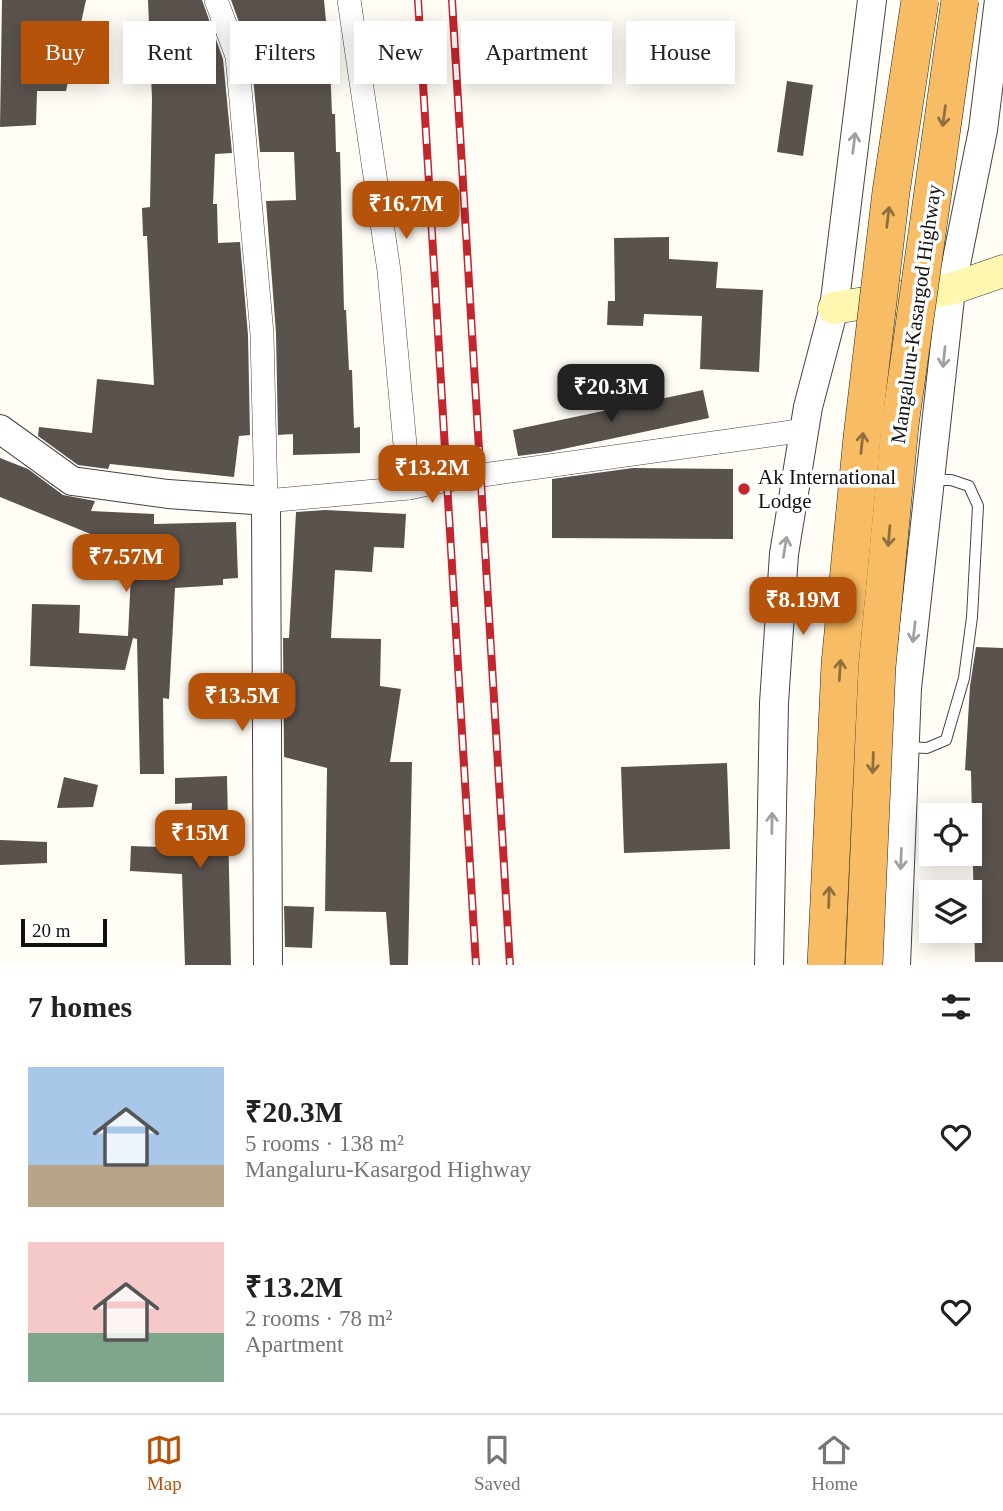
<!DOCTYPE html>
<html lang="en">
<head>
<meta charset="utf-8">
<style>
	:root { --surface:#fff; --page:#f2f2f2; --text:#222; --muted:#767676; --line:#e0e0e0; --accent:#b45309 }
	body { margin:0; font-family:Georgia,serif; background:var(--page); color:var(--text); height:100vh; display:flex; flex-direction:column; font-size:26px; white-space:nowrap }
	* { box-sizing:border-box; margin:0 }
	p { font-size:23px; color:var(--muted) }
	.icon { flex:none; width:38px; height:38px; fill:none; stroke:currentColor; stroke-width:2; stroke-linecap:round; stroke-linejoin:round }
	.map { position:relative; height:965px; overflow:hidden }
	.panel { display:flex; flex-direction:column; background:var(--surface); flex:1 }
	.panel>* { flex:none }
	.banner { position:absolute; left:21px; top:21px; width:962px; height:63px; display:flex; gap:14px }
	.buttons { position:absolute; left:919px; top:803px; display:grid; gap:14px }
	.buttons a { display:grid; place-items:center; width:63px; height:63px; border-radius:0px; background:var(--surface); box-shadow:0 4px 18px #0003; font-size:35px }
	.scale { position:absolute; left:21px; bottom:18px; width:86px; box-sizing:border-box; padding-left:7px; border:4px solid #111; border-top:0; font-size:19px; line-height:24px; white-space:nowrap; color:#111; -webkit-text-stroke:5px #fff; paint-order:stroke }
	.price { position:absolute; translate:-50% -60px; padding:0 16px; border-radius:14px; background:var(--accent); color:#fff; font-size:23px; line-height:46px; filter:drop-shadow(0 2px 4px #0008) }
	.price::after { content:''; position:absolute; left:50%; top:42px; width:21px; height:16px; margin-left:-10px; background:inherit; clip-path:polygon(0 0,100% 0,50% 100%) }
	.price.active { background:#222; color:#fff }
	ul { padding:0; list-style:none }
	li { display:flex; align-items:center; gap:21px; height:175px; padding:0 28px }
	li span { display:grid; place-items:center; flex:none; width:196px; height:140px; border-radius:0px; color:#555 }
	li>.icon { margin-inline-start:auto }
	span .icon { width:84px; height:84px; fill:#fffc; stroke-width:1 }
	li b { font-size:30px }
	h2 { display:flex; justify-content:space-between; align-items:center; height:84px; padding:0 28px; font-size:30px }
	.tag { padding:0 24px; border-radius:0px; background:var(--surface); box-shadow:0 4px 18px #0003; font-size:24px; line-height:63px }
	.tag.active { background:var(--accent); color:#fff }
	.tabs { display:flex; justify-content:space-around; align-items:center; height:98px; border-top:2px solid var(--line); background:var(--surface); font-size:19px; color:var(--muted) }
	.tabs a { display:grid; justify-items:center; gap:4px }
	.tabs .active { color:var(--accent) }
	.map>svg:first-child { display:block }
	.building { fill:#5a524d }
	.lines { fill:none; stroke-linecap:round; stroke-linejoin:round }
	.service-casing { stroke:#444; stroke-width:12 }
	.minor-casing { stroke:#444; stroke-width:24 }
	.tertiary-casing { stroke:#444; stroke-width:30 }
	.secondary-casing { stroke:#333; stroke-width:33 }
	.service { stroke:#fff; stroke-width:10 }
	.minor { stroke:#fff; stroke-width:23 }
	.tertiary { stroke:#fff; stroke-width:28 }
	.secondary { stroke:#fff6b0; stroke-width:32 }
	.rail-casing { stroke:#c4262e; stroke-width:8 }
	.rail { stroke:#fff; stroke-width:5; stroke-dasharray:16; stroke-linecap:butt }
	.trunk-bridge-casing { stroke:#222; stroke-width:38; stroke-linecap:butt }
	.trunk-bridge { stroke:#f7bc64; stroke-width:37 }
	.oneway { stroke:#906f3f }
	.oneway2 { stroke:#a0a0a0 }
	.poi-dot { fill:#c4262e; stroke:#fff; stroke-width:2.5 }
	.labels { text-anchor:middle; stroke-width:7; stroke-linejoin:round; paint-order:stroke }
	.street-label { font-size:21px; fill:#111; stroke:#fff }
	.poi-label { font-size:21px; fill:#111; stroke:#fff; text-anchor:start }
</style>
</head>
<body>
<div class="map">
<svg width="1003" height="965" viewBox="0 0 1003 965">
	<rect width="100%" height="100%" fill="#fffdf5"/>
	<g class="building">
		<path d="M 2,0 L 86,0 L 66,91 L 37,91 L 36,125 L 0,127 Z"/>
		<path d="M 148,0 L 202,0 L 223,59 L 232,153 L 215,154 L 213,204 L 217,204 L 218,243 L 240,242 L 248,335 L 250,435 L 239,436 L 234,477 L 110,464 L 108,469 L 78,465 L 38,436 L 39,427 L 92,433 L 97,379 L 154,385 L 147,236 L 143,236 L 142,208 L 150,207 L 152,99 Z"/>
		<path d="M 231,0 L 324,0 L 330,64 L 332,114 L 335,114 L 336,152 L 340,152 L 344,310 L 346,310 L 349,370 L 352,370 L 354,428 L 360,427 L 360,453 L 293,455 L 293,434 L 278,435 L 276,333 L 266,201 L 296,200 L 294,152 L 260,152 L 251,55 Z"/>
		<path d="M 787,81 L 813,85 L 803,156 L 777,152 Z"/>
		<path d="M 669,237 L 669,259 L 718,262 L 716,288 L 763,290 L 759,372 L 700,369 L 702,316 L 644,314 L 643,326 L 607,325 L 608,301 L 615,301 L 614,238 Z"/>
		<path d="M 703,390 L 709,418 L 549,452 L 518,456 L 513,430 Z"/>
		<path d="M 0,458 L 28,469 L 63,495 L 95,501 L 91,511 L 154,514 L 154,524 L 236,522 L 238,578 L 223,579 L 223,585 L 175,588 L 169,699 L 163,698 L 164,774 L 140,774 L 137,639 L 133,638 L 125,670 L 30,666 L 32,604 L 80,605 L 79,633 L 128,636 L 132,554 L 92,551 L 93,535 L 0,497 Z"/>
		<path d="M 633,468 L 733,469 L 733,539 L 552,538 L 552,479 Z"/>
		<path d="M 325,510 L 406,514 L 404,548 L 374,547 L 372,572 L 335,570 L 331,638 L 381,639 L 380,686 L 401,689 L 390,762 L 412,762 L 408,965 L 390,965 L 386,912 L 325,911 L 327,768 L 284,757 L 283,638 L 289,638 L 296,512 Z"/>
		<path d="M 976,647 L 1003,648 L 1003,962 L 975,962 L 971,771 L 965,770 L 970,686 Z"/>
		<path d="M 727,763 L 730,849 L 624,853 L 621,767 Z"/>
		<path d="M 227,776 L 231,965 L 185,965 L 182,874 L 130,871 L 131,846 L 190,848 L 192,803 L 175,804 L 175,778 Z"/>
		<path d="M 64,777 L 98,785 L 93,807 L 57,808 Z"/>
		<path d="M 0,840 L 47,842 L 47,863 L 0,865 Z"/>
		<path d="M 284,906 L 314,907 L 312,948 L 285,947 Z"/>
	</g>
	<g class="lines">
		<g class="service-casing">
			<path id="service" d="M 906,747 L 927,748 L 946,740 L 964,678 L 972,617 L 978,506 L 969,486 L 951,480 L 932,480"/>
		</g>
		<g class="minor-casing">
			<g id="minor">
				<path d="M 216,0 L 237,56 L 262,334 L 266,501 L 409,488 L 447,480 L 806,430"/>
				<path d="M 349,0 L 389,271 L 409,488"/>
			</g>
		</g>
		<g class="tertiary-casing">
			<g id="tertiary">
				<path d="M 0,429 L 72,481 L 168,494 L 266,501 L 268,965"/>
				<path d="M 769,965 L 774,703 L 784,554 L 808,407 L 834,308 L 872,0"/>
				<path d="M 896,965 L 907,688 L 951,289 L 983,130 L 999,0"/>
			</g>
		</g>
		<g class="secondary-casing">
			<path id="secondary" d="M 834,308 L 951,289 L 1003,271"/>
		</g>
		<use href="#service" class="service"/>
		<use href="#minor" class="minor"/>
		<use href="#tertiary" class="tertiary"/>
		<use href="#secondary" class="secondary"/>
		<g class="rail-casing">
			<g id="rail">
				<path d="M 418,0 L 476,965"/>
				<path d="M 452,0 L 510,965"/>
			</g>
		</g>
		<use href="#rail" class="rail"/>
		<g class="trunk-bridge-casing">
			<g id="trunk-bridge">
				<path d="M 826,965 L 840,664 L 862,437 L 891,192 L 920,0"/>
				<path d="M 864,965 L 877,667 L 900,425 L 960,0"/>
			</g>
		</g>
		<use href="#trunk-bridge" class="trunk-bridge"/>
	</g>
	<defs><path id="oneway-shaft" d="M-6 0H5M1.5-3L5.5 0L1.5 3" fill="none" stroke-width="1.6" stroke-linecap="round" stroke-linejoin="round" transform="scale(1.75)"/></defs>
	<g class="oneway">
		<use href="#oneway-shaft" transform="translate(944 116) rotate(98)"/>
		<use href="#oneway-shaft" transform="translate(888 217) rotate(-83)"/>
		<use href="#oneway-shaft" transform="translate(862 443) rotate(-84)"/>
		<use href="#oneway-shaft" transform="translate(889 536) rotate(95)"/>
		<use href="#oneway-shaft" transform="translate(840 670) rotate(-86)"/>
		<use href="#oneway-shaft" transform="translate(873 763) rotate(92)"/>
		<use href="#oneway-shaft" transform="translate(829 897) rotate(-88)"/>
	</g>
	<g class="oneway2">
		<use href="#oneway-shaft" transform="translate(854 143) rotate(-83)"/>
		<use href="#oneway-shaft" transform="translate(944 357) rotate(96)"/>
		<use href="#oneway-shaft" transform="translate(785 547) rotate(-81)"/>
		<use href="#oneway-shaft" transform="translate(914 632) rotate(97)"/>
		<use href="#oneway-shaft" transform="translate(772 823) rotate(-89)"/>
		<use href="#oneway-shaft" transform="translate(901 859) rotate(92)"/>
	</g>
	<circle class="poi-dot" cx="744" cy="489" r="7"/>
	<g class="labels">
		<g class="street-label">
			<text transform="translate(916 314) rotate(-82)" y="7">Mangaluru-Kasargod Highway</text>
		</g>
		<g class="poi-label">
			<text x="758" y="484">Ak International<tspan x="758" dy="24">Lodge</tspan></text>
		</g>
	</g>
</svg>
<div class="buttons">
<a><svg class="icon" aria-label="locate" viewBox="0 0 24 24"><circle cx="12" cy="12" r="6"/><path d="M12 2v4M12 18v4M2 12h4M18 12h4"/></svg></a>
<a><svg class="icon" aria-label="layers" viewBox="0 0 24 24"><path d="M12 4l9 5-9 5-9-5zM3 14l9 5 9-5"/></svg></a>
</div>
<div class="scale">20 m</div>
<b class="price" style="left:406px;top:241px">₹16.7M</b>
<b class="price active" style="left:611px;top:424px">₹20.3M</b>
<b class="price" style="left:432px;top:505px">₹13.2M</b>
<b class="price" style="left:126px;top:594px">₹7.57M</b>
<b class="price" style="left:803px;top:637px">₹8.19M</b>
<b class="price" style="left:242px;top:733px">₹13.5M</b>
<b class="price" style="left:200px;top:870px">₹15M</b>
<div class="banner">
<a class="tag active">Buy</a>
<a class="tag">Rent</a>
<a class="tag">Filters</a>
<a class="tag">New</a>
<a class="tag">Apartment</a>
<a class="tag">House</a>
</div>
</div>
<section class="panel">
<h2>7 homes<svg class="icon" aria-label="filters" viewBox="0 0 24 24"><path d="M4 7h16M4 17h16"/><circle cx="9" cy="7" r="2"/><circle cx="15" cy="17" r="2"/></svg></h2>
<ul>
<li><span style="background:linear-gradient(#a9c7e8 70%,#b9a48a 0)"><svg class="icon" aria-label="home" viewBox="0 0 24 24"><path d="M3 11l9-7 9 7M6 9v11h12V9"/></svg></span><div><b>₹20.3M</b><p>5 rooms · 138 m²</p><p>Mangaluru-Kasargod Highway</p></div><svg class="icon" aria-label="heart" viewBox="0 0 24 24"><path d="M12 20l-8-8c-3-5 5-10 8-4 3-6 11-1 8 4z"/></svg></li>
<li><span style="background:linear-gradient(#f6c9c9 65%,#7fa58c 0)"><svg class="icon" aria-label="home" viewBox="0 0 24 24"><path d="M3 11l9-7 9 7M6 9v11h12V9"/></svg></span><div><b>₹13.2M</b><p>2 rooms · 78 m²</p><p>Apartment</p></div><svg class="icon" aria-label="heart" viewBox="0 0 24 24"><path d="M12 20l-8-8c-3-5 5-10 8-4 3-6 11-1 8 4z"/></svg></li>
</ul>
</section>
<nav class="tabs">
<a class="active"><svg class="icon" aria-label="map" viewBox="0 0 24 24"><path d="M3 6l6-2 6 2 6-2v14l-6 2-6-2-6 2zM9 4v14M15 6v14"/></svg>Map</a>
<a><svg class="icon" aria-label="saved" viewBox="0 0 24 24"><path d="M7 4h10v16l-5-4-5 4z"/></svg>Saved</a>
<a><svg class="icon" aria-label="home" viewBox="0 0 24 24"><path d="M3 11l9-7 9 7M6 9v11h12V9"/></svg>Home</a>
</nav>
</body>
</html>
